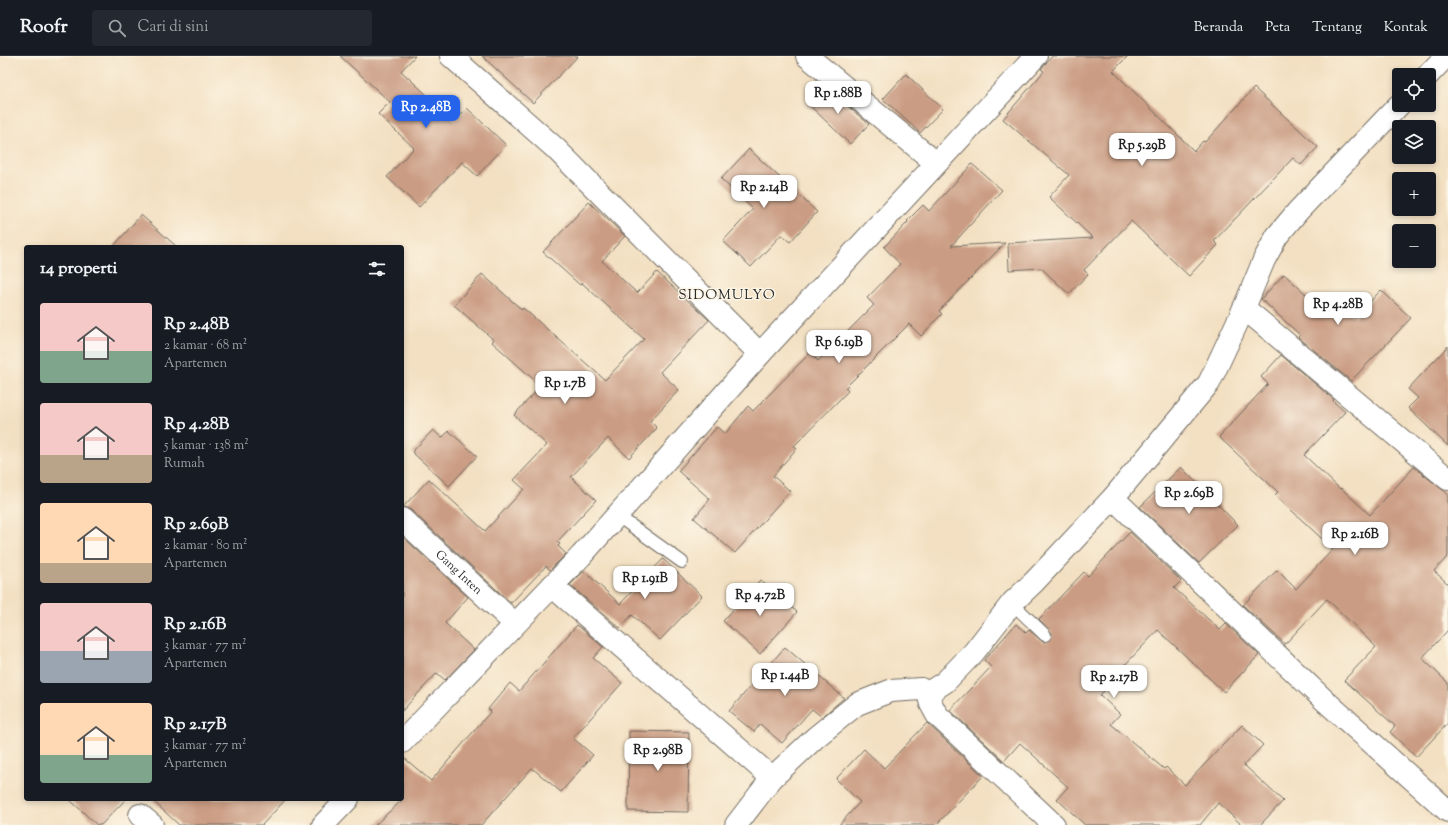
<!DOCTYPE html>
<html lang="id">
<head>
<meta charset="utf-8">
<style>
	:root { --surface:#171b24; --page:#242831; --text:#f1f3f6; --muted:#9ea1a6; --line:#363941; --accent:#2563eb }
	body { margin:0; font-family:"Sorts Mill Goudy",serif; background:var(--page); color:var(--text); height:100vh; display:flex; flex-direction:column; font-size:15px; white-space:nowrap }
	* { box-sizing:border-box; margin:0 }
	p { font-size:13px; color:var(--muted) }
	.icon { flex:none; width:22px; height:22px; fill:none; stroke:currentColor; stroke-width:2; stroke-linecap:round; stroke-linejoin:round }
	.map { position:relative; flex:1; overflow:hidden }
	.panel { position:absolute; left:24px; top:189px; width:380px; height:556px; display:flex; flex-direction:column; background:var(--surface); border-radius:4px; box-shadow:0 2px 6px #0003 }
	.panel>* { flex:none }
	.fabs { position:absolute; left:1392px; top:12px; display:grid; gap:8px }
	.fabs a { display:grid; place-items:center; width:44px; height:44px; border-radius:4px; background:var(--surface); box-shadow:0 2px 6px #0003; font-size:20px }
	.price { position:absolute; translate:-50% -34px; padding:0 9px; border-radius:8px; background:#fff; color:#222; font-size:13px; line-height:26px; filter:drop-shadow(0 1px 2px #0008) }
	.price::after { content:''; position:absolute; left:50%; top:24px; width:12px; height:9px; margin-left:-6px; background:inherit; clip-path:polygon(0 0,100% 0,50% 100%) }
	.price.active { background:var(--accent); color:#fff }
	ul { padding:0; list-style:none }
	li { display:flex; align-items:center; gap:12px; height:100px; padding:0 16px }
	li span { display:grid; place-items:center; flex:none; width:112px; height:80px; border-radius:4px; color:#555 }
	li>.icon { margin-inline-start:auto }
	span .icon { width:48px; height:48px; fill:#fffc; stroke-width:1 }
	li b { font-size:17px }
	h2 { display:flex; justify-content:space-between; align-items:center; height:48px; padding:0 16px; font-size:17px }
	header { display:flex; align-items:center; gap:24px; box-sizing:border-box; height:56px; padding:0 20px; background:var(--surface); border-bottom:1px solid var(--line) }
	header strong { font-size:19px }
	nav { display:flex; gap:22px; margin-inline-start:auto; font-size:14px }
	.search { width:280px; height:36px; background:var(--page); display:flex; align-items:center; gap:10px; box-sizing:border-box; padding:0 14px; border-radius:4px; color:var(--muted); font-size:15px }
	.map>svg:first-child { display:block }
	.building { fill:#ca9c83 }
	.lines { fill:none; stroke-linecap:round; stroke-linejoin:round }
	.service-casing { stroke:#716a60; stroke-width:14 }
	.minor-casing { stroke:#716a60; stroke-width:24 }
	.service { stroke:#fff; stroke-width:12 }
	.minor { stroke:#fff; stroke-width:22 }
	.labels { text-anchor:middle; stroke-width:3; stroke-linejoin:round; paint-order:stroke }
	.street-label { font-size:12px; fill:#2b2b2b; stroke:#fcf5e5 }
	.quarter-label { font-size:14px; letter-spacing:1px; fill:#2b2b2b; stroke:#fcf5e5 }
</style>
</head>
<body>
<header>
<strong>Roofr</strong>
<div class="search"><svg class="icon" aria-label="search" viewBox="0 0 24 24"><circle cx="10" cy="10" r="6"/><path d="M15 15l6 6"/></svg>Cari di sini</div>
<nav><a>Beranda</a><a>Peta</a><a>Tentang</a><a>Kontak</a></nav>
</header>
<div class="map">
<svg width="1448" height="769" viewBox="0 0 1448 769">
	<rect width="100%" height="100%" fill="#fcf5e5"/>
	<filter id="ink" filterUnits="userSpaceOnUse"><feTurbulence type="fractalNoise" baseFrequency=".025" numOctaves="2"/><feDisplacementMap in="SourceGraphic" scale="8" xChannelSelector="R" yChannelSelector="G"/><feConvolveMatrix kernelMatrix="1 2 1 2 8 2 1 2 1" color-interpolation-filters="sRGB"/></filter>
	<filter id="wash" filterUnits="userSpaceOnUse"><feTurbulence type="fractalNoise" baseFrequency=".012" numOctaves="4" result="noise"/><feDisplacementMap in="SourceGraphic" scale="16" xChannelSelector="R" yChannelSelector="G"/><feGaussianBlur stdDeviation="0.9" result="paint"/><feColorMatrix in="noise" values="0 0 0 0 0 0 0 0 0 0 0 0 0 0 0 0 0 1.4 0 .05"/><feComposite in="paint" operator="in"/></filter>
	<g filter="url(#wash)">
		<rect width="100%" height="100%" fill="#f3e0c2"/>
		<g id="blocks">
			<g class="building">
				<path d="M 340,0 L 415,0 L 401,15 L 455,65 L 467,52 L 506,89 L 477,120 L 462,106 L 419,151 L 387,121 L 414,92 L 378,58 L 390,46 Z"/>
				<path d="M 482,0 L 578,0 L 533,47 Z"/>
				<path d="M 1052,0 L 1128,0 L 1113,15 L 1194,95 L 1203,85 L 1205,86 L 1254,32 L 1318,91 L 1301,109 L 1293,102 L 1214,185 L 1218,189 L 1189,220 L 1131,165 L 1084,214 L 1088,218 L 1069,238 L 1041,212 L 1009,214 L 1008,187 L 1093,182 L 1049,141 L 1069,119 L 1003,63 L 1044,15 L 1041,13 Z"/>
				<path d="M 906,18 L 943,53 L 920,77 L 883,43 Z"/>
				<path d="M 823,30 L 869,68 L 850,88 L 807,47 Z"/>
				<path d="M 749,93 L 817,156 L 790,186 L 781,179 L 751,211 L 723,185 L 753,153 L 721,123 Z"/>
				<path d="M 972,108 L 1002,134 L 951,190 L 1005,187 L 939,255 L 942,258 L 921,280 L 909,268 L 845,332 L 848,335 L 794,390 L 797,392 L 773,420 L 790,435 L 735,497 L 694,462 L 710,443 L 678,415 L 717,371 L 725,378 L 748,350 L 753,355 L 810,297 L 818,305 L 874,249 L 867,242 L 900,208 L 884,191 L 908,166 L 907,165 L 923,149 L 929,155 Z"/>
				<path d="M 589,146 L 625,180 L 602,205 L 637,237 L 657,216 L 709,264 L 660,316 L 679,334 L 650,365 L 657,372 L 629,402 L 608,382 L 571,421 L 596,444 L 557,486 L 560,488 L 558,490 L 566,498 L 550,514 L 546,510 L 511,547 L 411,454 L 403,451 L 429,423 L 485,475 L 524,433 L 514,424 L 547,389 L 514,359 L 541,330 L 492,286 L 494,284 L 454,249 L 482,218 L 522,254 L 523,252 L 605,324 L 644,283 L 582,227 L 580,229 L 543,196 Z"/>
				<path d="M 141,159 L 177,191 L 113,191 Z"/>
				<path d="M 1284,218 L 1322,253 L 1334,241 L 1355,262 L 1381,234 L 1411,262 L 1351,325 L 1298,281 L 1300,279 L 1261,243 Z"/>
				<path d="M 1448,290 L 1448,390 L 1408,352 L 1418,342 L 1408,333 Z"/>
				<path d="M 1281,299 L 1334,344 L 1333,345 L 1345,356 L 1304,399 L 1340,433 L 1341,432 L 1370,459 L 1414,411 L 1448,438 L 1448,500 L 1434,515 L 1448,528 L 1448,574 L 1422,602 L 1448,627 L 1448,667 L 1416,701 L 1390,676 L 1395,670 L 1344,624 L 1376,591 L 1327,543 L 1285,588 L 1243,549 L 1277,514 L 1296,533 L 1333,493 L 1275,439 L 1278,436 L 1219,381 L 1268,328 L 1261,321 Z"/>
				<path d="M 433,374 L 442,382 L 449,375 L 477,400 L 449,430 L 412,396 Z"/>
				<path d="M 1181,411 L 1238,469 L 1199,507 L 1140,451 Z"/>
				<path d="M 1130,476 L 1181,525 L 1174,532 L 1220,574 L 1226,568 L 1259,599 L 1224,636 L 1158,574 L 1105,630 L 1107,632 L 1100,639 L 1120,658 L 1111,668 L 1164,713 L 1166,711 L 1185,729 L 1242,669 L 1263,689 L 1244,709 L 1283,745 L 1260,769 L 1242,769 L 1218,747 L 1200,769 L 1085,769 L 1057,743 L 1068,731 L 1020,687 L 1004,705 L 950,654 L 991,611 L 984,604 L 1016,568 L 1026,577 L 1029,574 L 1043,586 L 1050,584 L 1052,580 L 1052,577 L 1039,563 L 1084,516 L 1088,520 Z"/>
				<path d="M 402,480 L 468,541 L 445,567 L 474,594 L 445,624 L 437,617 L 402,655 Z"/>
				<path d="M 663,503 L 702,540 L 660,584 L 632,559 L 620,572 L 570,529 L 584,515 L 620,548 Z"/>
				<path d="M 760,524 L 797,556 L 760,598 L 723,565 Z"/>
				<path d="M 577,569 L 603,591 L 593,602 L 622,627 L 573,682 L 593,699 L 561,736 L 532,712 L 481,769 L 375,769 L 402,744 L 402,700 L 431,725 L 491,655 L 488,653 L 510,627 L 519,635 Z"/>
				<path d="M 785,591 L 844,642 L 822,661 L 812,653 L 782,687 L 760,668 L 754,676 L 729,655 Z"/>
				<path d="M 927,667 L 983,720 L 936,769 L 839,769 L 860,746 L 836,723 L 864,693 L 884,712 Z"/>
				<path d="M 629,675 L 689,676 L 688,756 L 628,755 Z"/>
				<path d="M 69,743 L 126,743 L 101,769 L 97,769 Z"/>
				<path d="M 151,743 L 286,743 L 262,769 L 179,769 Z"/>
			</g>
		</g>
	</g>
	<g filter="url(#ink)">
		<use href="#blocks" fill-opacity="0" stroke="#716a60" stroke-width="1"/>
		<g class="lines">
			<g class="service-casing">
				<g id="service">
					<path d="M 618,460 L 682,506"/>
					<path d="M 1012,547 L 1045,579"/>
				</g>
			</g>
			<g class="minor-casing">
				<g id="minor">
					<path d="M 451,0 L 555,92 L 760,298"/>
					<path d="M 807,0 L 936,107"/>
					<path d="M 1428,19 L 1446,0"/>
					<path d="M 1244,252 L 1448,423"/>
					<path d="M 1113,442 L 1322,642 L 1448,755"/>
					<path id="s1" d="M 402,463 L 515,568"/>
					<path d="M 552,530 L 772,722"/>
					<path d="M 928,637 L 931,648 L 937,659 L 1054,769"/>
					<path d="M 402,686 L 581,500 L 760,298 L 1036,0"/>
					<path d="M 140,759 L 152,769"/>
					<path d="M 323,769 L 348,743"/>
					<path d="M 736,769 L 772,722 L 816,681 L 857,648 L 890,635 L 921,633 L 928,637 L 945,626 L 974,596 L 1012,547 L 1034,526 L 1113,442 L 1209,327 L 1244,252 L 1264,204 L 1277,180 L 1298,155 L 1399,49"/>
				</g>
			</g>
			<use href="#service" class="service"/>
			<use href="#minor" class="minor"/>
		</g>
	</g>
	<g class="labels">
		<g class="street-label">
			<text dy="4" stroke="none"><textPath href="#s1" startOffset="78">Gang Inten</textPath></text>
		</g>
		<g class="quarter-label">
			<text x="727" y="243">SIDOMULYO</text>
		</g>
	</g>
</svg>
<div class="fabs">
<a><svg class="icon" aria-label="locate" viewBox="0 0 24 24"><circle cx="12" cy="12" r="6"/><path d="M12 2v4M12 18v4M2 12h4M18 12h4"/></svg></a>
<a><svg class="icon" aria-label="layers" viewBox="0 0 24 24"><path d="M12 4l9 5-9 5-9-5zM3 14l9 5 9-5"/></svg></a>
<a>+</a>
<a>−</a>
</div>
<b class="price" style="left:838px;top:59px">Rp 1.88B</b>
<b class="price active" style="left:426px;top:73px">Rp 2.48B</b>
<b class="price" style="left:1142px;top:111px">Rp 5.29B</b>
<b class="price" style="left:764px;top:153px">Rp 2.14B</b>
<b class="price" style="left:1338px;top:270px">Rp 4.28B</b>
<b class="price" style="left:839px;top:308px">Rp 6.19B</b>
<b class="price" style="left:565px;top:349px">Rp 1.7B</b>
<b class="price" style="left:1189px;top:459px">Rp 2.69B</b>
<b class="price" style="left:1355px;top:500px">Rp 2.16B</b>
<b class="price" style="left:645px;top:544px">Rp 1.91B</b>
<b class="price" style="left:760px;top:561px">Rp 4.72B</b>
<b class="price" style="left:785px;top:641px">Rp 1.44B</b>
<b class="price" style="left:1114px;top:643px">Rp 2.17B</b>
<b class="price" style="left:658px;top:716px">Rp 2.98B</b>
<section class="panel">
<h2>14 properti<svg class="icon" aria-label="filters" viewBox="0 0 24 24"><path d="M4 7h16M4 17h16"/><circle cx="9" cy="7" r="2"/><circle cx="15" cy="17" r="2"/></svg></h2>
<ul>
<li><span style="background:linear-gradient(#f6c9c9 60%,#7fa58c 0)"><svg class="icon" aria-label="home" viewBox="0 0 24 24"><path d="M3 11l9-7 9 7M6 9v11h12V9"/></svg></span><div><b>Rp 2.48B</b><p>2 kamar · 68 m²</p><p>Apartemen</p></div></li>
<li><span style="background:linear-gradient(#f6c9c9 65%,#b9a48a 0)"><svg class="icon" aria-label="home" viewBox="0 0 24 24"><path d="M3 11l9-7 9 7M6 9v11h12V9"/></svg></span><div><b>Rp 4.28B</b><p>5 kamar · 138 m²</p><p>Rumah</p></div></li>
<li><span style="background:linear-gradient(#ffd9b3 75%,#b9a48a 0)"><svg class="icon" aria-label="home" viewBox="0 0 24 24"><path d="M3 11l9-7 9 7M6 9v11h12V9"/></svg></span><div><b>Rp 2.69B</b><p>2 kamar · 80 m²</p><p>Apartemen</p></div></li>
<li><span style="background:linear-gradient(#f6c9c9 60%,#9aa5b1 0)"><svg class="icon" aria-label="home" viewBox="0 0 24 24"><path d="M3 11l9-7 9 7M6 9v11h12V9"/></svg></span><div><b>Rp 2.16B</b><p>3 kamar · 77 m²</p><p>Apartemen</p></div></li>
<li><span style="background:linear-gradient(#ffd9b3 65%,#7fa58c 0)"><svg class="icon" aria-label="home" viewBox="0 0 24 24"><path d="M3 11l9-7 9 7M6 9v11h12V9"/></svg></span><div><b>Rp 2.17B</b><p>3 kamar · 77 m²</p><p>Apartemen</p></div></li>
</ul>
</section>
</div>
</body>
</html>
